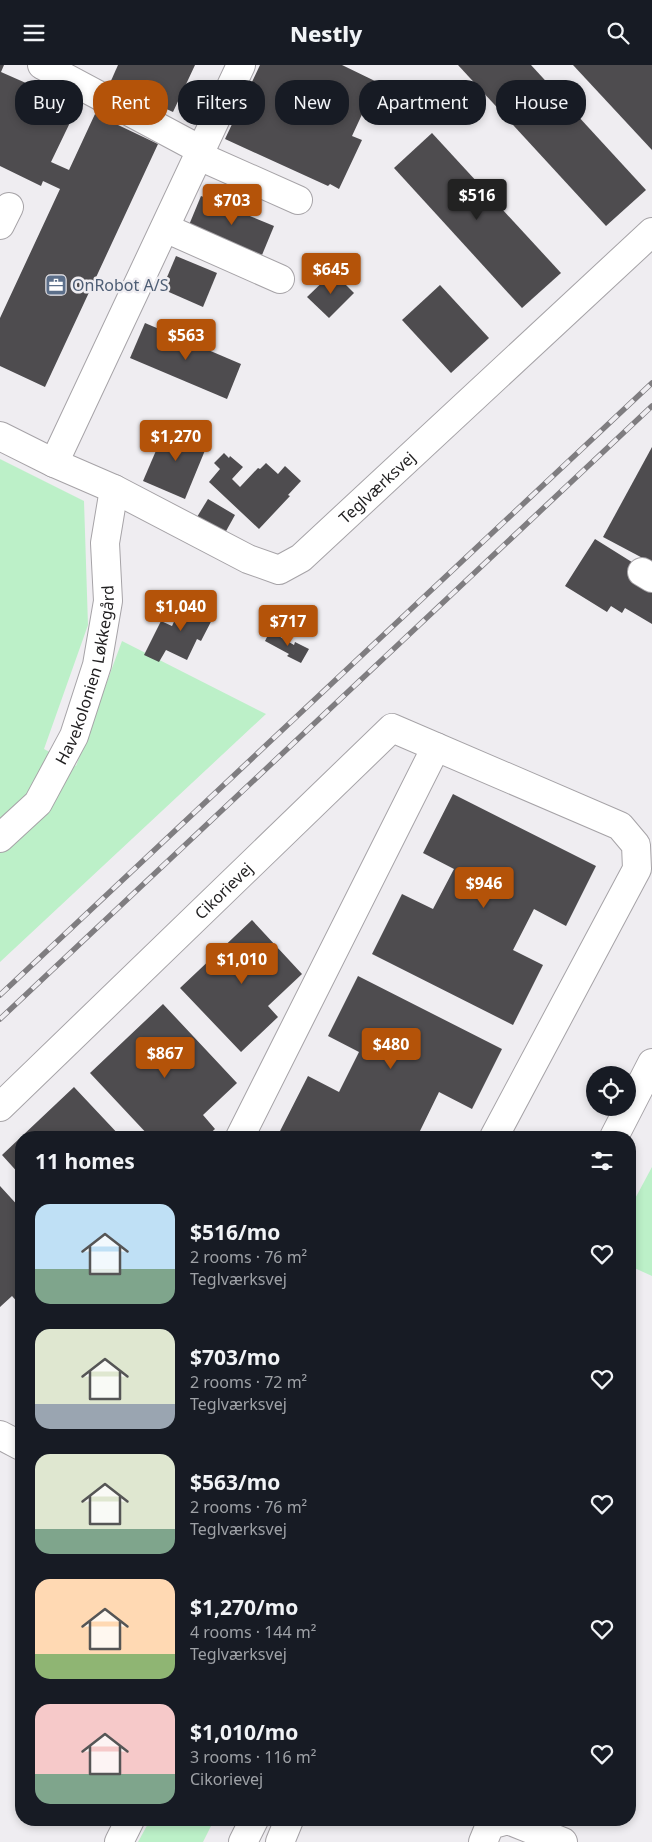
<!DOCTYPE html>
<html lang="en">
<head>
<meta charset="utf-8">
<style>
	:root { --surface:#171b24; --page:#20242c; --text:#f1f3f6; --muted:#9ea1a6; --accent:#b45309 }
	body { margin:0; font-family:"Noto Sans",sans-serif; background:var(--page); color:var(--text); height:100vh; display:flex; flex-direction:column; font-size:19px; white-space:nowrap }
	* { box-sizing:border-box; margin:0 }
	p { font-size:16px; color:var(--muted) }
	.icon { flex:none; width:28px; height:28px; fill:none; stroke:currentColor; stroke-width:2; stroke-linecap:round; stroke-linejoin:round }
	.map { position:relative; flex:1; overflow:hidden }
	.drawer { position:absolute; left:15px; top:1066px; width:621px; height:695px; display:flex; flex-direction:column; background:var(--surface); border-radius:20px; box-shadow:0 2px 8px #0003 }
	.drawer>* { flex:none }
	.banner { position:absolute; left:15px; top:15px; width:622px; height:45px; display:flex; gap:10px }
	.controls { position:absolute; left:586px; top:1001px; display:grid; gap:10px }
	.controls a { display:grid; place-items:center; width:50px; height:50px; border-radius:50%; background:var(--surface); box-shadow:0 2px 8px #0003; font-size:25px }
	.price { position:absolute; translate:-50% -42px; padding:0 11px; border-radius:5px; background:var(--accent); color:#fff; font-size:16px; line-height:32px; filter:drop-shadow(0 1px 2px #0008) }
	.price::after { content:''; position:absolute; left:50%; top:30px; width:15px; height:11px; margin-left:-8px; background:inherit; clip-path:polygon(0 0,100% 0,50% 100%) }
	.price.on { background:#222; color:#fff }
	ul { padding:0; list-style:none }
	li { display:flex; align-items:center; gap:15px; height:125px; padding:0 20px }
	li span { display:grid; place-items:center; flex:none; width:140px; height:100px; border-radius:15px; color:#555 }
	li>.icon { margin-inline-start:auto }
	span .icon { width:60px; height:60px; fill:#fffc; stroke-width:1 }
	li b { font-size:21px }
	h2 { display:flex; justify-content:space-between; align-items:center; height:60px; padding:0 20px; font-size:21px }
	.tag { padding:0 18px; border-radius:20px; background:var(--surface); box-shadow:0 2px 8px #0003; font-size:18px; line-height:45px }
	.tag.on { background:var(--accent); color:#fff }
	header { display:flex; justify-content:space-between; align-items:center; height:65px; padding:0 20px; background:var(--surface); font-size:22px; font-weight:800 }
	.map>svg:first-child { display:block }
	.green { fill:#bcf0c8 }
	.building { fill:#4e4c4f }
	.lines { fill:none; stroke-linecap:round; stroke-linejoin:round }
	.minor-casing { stroke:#a6a3a7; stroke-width:30 }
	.major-casing { stroke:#a6a3a7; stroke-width:30 }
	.minor { stroke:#fff; stroke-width:28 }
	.major { stroke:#fff; stroke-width:28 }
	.rail-casing { stroke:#7f7d80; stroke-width:5.5 }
	.rail { stroke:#efedf1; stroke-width:4; stroke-dasharray:11; stroke-linecap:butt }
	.labels { text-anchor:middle; stroke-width:5; stroke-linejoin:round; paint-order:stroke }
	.service-label { font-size:16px; fill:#4e5e75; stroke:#efedf1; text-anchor:start }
	.street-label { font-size:16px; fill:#201f20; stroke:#efedf1 }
</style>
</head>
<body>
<header><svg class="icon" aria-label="menu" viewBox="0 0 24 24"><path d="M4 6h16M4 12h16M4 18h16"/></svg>Nestly<svg class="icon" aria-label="search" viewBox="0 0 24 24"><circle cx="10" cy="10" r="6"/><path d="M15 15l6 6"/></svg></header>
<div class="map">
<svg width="652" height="1777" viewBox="0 0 652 1777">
	<rect width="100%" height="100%" fill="#efedf1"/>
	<g class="green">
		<path d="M 0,394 L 84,436 L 88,560 L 44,684 L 76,701 L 122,576 L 266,649 L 0,897 Z"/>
		<path d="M 652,1102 L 652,1211 L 630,1201 L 630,1143 Z"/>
		<path d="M 150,1755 L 214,1755 L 203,1777 L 138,1777 Z"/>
	</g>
	<g class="building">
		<path d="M 0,0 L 4,0 L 1,7 L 78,41 L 51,97 L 69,105 L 95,49 L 158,79 L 45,322 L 0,301 L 0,253 L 60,124 L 43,116 L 41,121 L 0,101 Z"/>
		<path d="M 118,0 L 195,0 L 173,47 L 110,18 Z"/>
		<path d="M 260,0 L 342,0 L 377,17 L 352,71 L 362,75 L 339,124 L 330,119 L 328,121 L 225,74 Z"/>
		<path d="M 458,0 L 531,0 L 646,125 L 606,161 Z"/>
		<path d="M 573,0 L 652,0 L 652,85 Z"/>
		<path d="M 432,68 L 561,208 L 522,243 L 394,103 Z"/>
		<path d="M 201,131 L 274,161 L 262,190 L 189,160 Z"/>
		<path d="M 176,191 L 217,208 L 203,242 L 162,224 Z"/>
		<path d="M 333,207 L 354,228 L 329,253 L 307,232 Z"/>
		<path d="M 440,220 L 489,273 L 451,308 L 402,255 Z"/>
		<path d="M 145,258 L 241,299 L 227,334 L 130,293 Z"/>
		<path d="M 167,360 L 208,378 L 185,434 L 143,416 Z"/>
		<path d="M 652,382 L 652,498 L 603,472 Z"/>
		<path d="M 224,388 L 229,393 L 230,391 L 243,402 L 232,414 L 240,422 L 258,403 L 260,404 L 266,398 L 278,409 L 285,401 L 301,416 L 288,430 L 290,431 L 259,464 L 209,417 L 220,404 L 214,398 Z"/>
		<path d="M 208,434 L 235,450 L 225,468 L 197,452 Z"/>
		<path d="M 595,474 L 635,499 L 628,510 L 652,525 L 652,559 L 625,543 L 622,548 L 611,541 L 607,547 L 565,521 Z"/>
		<path d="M 186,532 L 216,547 L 201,576 L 197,574 L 187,595 L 166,585 L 159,597 L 144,590 L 161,556 L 172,561 Z"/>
		<path d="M 270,566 L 294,580 L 295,577 L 309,584 L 301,598 L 287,591 L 289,589 L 265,576 Z"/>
		<path d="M 453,729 L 596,801 L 566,861 L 534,844 L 513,885 L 543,900 L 513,960 L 372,889 L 402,829 L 433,844 L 454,804 L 423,788 Z"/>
		<path d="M 252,855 L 302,909 L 268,941 L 278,952 L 241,987 L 180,923 Z"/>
		<path d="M 358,911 L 502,984 L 472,1044 L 439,1027 L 419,1068 L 429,1072 L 277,1072 L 308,1011 L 339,1027 L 359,987 L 328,971 Z"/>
		<path d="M 163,939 L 237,1018 L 203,1050 L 215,1064 L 206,1072 L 150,1072 L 90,1008 Z"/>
		<path d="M 74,1022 L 121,1072 L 21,1072 L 21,1111 L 2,1090 Z"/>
		<path d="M 0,1121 L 21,1144 L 21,1241 L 12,1231 L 0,1242 Z"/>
	</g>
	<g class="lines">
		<g class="minor-casing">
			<g id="minor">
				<path d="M 42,0 L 201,85"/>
				<path id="s1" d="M 241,0 L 54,398 L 114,424 L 248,494 L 279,505 L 301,493 L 652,167"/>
				<path d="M 199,91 L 298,135"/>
				<path d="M 0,160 L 9,142"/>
				<path d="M 165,163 L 280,214"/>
				<path d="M 0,371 L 54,398"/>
				<path d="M 642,507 L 652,513"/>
				<path id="s2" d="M 0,773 L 38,738 L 74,671 L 97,600 L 108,536 L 105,478 L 114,424"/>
				<path id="s3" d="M 0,1042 L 392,663 L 620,761 L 636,780 L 637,804 L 494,1072"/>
				<path d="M 240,1072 L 436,682"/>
				<path d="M 0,1370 L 21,1381"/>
				<path d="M 119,1777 L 130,1755"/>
				<path d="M 483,1777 L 490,1760 L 508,1755 L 563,1777"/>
			</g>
		</g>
		<g class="major-casing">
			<g id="major">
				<path d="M 614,1072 L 652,998"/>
				<path d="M 243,1777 L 254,1755"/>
				<path d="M 280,1777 L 289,1755"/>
			</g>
		</g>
		<use href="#minor" class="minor"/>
		<use href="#major" class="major"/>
		<g class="rail-casing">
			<g id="rail">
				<path d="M 0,930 L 652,318"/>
				<path d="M 0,954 L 652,341"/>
			</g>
		</g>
		<use href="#rail" class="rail"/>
	</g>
	<defs>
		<g id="office-square" transform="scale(1.125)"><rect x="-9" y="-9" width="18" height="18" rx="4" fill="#5c6f8a" stroke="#efedf1"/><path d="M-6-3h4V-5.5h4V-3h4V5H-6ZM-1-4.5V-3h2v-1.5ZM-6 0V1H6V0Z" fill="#fff"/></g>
	</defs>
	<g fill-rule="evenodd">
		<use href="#office-square" x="56" y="220"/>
	</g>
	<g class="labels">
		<g class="service-label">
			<text x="72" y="226">OnRobot A/S</text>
		</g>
		<g class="street-label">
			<text dy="6" stroke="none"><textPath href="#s1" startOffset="818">Teglværksvej</textPath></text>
			<text dy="6" stroke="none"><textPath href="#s2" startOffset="190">Havekolonien Løkkegård</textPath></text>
			<text dy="6" stroke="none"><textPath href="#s3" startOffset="311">Cikorievej</textPath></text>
		</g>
	</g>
</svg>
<div class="controls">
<a><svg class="icon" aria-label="locate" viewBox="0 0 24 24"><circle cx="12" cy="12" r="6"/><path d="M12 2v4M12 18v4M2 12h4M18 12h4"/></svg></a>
</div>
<b class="price on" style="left:477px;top:156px">$516</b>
<b class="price" style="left:232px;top:161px">$703</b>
<b class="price" style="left:331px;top:230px">$645</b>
<b class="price" style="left:186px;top:296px">$563</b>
<b class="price" style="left:176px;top:397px">$1,270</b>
<b class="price" style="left:181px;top:567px">$1,040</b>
<b class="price" style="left:288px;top:582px">$717</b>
<b class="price" style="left:484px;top:844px">$946</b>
<b class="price" style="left:242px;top:920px">$1,010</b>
<b class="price" style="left:391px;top:1005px">$480</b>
<b class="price" style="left:165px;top:1014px">$867</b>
<div class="banner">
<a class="tag">Buy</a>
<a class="tag on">Rent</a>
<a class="tag">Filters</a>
<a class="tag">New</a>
<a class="tag">Apartment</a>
<a class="tag">House</a>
</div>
<section class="drawer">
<h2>11 homes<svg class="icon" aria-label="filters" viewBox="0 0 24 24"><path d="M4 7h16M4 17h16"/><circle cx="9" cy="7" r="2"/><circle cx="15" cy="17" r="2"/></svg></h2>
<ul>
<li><span style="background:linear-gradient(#bfe0f5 65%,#7fa58c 0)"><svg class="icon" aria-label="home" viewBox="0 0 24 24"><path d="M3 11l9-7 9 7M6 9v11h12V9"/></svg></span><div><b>$516/mo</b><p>2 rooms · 76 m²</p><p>Teglværksvej</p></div><svg class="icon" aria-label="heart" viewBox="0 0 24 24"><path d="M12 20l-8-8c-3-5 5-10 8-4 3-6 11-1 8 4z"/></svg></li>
<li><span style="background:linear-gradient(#dfe7d0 75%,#9aa5b1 0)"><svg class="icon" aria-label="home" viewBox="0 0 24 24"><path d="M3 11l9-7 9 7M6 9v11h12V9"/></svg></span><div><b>$703/mo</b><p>2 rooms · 72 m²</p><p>Teglværksvej</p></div><svg class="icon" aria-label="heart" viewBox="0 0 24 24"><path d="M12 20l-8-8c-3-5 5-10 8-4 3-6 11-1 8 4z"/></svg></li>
<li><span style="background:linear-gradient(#dfe7d0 75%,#7fa58c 0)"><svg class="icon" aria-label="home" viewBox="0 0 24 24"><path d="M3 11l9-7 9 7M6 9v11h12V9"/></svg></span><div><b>$563/mo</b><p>2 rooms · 76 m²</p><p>Teglværksvej</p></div><svg class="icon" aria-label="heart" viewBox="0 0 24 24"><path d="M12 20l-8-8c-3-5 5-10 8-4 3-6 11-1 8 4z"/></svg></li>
<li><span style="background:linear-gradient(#ffd9b3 75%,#8fb573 0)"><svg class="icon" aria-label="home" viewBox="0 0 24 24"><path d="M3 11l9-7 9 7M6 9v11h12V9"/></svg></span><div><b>$1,270/mo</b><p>4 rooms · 144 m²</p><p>Teglværksvej</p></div><svg class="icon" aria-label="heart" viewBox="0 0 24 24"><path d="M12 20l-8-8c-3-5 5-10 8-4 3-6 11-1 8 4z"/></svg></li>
<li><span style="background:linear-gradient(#f6c9c9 70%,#7fa58c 0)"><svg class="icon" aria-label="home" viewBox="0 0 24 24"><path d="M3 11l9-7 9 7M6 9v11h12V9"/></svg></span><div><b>$1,010/mo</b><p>3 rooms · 116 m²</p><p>Cikorievej</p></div><svg class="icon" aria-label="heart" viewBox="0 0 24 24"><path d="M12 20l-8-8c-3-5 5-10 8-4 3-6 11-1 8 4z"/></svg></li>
</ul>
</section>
</div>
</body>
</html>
